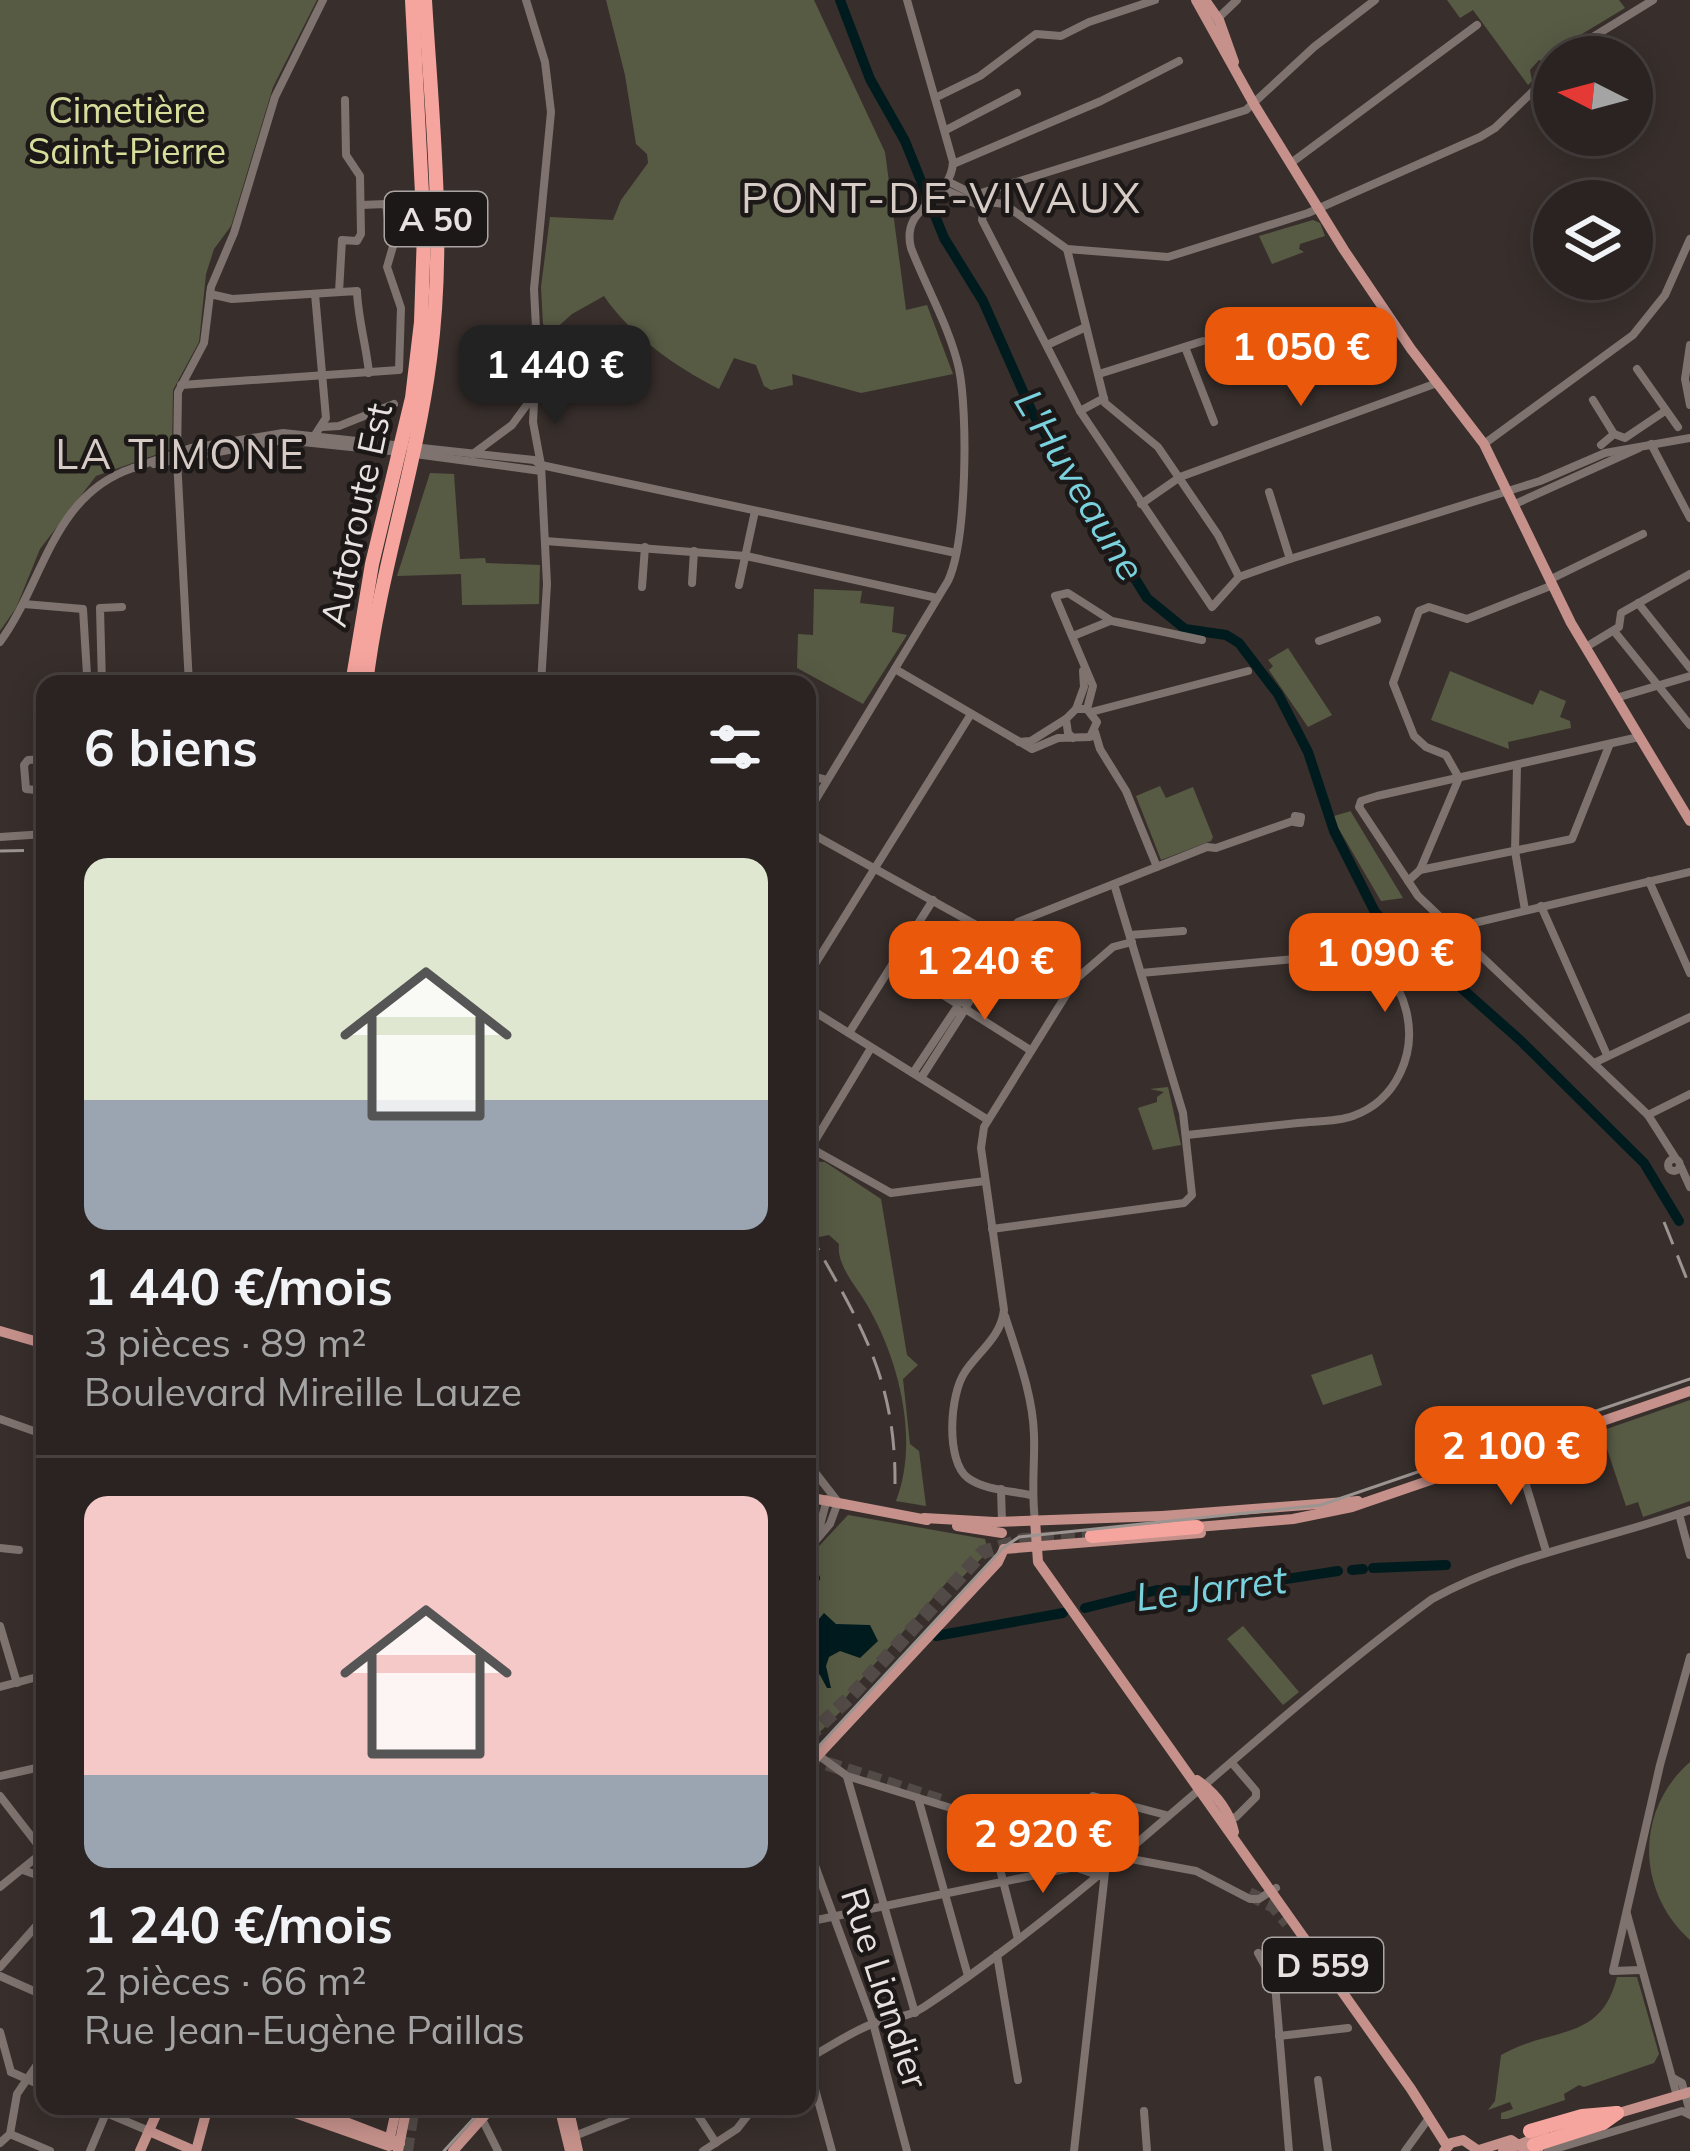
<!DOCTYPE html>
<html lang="fr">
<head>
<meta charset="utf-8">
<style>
	:root { --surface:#2a2321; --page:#322b2a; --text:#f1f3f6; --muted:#a5a4a5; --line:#46403f; --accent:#ea580c }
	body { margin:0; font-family:Mulish,sans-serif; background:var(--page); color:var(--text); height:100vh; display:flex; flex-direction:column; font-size:45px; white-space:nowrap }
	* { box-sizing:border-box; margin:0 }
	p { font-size:39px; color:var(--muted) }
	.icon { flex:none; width:66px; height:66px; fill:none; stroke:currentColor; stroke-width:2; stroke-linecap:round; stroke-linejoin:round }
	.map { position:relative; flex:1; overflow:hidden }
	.drawer { position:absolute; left:36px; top:675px; width:780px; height:1440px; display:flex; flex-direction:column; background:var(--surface); border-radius:24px; box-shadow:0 6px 30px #0003,0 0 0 3px var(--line) }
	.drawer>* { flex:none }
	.needle { width:78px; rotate:276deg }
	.tools { position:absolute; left:1533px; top:36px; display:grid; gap:24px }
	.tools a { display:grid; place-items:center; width:120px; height:120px; border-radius:50%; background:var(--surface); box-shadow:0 6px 30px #0003,0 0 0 3px var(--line); font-size:60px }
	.price { position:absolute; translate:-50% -102px; padding:0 27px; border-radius:24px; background:var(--accent); color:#fff; font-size:39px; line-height:78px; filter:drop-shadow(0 3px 6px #0008) }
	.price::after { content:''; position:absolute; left:50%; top:72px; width:36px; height:27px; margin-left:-18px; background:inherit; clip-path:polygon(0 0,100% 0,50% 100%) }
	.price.active { background:#222; color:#fff }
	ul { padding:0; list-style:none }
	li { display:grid; align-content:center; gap:24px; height:636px; padding:0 48px }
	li+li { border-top:3px solid var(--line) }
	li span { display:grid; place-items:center; height:372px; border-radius:24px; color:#555 }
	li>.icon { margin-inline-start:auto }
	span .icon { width:216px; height:216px; fill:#fffc; stroke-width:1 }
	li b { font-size:51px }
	h2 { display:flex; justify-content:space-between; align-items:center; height:144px; padding:0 48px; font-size:51px }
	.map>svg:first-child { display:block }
	.green { fill:#585b44 }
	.water { fill:#001b1e }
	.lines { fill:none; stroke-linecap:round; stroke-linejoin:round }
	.river { stroke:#001b1e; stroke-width:10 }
	.highway-tunnel { stroke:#524a47; stroke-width:14; stroke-dasharray:14 7; stroke-linecap:butt }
	.minor { stroke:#7e736f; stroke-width:8 }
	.major { stroke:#c6918b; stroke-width:10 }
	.highway { stroke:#f6a59e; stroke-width:14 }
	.tram { stroke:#9b9491; stroke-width:3 }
	.rail { stroke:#9b9491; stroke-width:3; stroke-dasharray:24 12; stroke-linecap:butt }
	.labels { text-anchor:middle; stroke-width:9; stroke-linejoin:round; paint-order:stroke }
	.shield { fill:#1c1817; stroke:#aaa5a3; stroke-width:3 }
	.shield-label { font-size:33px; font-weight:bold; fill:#e7e1df }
	.park-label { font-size:36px; fill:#d7de9b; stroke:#1c1817 }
	.street-label { font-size:36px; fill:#e7e1df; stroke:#1c1817 }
	.water-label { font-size:39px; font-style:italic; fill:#79d2dd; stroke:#1c1817 }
	.quarter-label { font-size:42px; letter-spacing:3px; fill:#d7cbc6; stroke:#1c1817 }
</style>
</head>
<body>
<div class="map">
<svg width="1690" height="2151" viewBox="0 0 1690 2151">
	<rect width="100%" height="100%" fill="#382f2c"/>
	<g class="green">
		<path d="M 0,0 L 317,0 L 273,87 L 231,226 L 214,249 L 206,274 L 199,342 L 173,390 L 172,449 L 96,476 L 40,549 L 16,608 L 0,631 Z"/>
		<path d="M 606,0 L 814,0 L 885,152 L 906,310 L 927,305 L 953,374 L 861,393 L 792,374 L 793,385 L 771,390 L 764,386 L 756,365 L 734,358 L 719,389 C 676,367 631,336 604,296 L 572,314 L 552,332 L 543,324 L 541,287 L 550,217 L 613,220 L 621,200 L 648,163 L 647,154 L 636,144 L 625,75 Z"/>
		<path d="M 1447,0 L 1619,0 L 1625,8 L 1582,34 L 1551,64 L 1539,60 L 1530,70 L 1532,81 L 1528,85 L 1473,10 L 1460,18 Z"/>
		<path d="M 1313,220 L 1320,223 L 1325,236 L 1300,244 L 1299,249 L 1304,252 L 1272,264 L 1259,236 Z"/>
		<path d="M 430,473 L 454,474 L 460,559 L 485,558 L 486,563 L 540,565 L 539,604 L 462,605 L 461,574 L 397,576 Z"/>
		<path d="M 814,589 L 862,591 L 860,603 L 894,607 L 892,632 L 907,635 L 863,704 L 797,668 L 798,634 L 813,635 Z"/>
		<path d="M 1288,648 L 1332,715 L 1308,727 L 1269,670 L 1273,666 L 1268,660 Z"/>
		<path d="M 1450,671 L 1533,705 L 1540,690 L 1566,701 L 1560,717 L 1570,721 L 1571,728 L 1508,742 L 1509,749 L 1431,720 Z"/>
		<path d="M 1160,786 L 1166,798 L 1193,787 L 1213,837 L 1211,841 L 1161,860 L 1136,796 Z"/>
		<path d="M 1351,811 L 1351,812 L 1403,898 L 1381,901 L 1336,824 L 1334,816 Z"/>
		<path d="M 1168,1087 L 1181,1145 L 1153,1150 L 1138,1108 L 1157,1102 L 1157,1097 L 1164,1092 L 1150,1089 Z"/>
		<path d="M 807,1161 L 825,1162 L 881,1199 L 907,1355 L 918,1365 L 903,1379 L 910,1444 L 919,1451 L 926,1506 L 896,1501 C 919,1442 900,1364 870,1310 C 860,1290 836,1267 839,1244 L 829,1235 L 819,1237 L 807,1218 Z"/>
		<path d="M 1372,1354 L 1382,1385 L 1323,1405 L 1311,1375 Z"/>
		<path d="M 1690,1400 L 1690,1501 L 1643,1517 L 1638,1502 L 1626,1506 L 1601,1431 Z"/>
		<path d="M 848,1515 L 985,1539 L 988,1552 L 953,1586 L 947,1582 L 850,1692 L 840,1706 L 842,1710 L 807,1745 L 807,1559 Z"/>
		<path d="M 1243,1626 L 1299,1692 L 1283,1705 L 1227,1639 Z"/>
		<path d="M 1690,1762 L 1690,1940 C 1636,1891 1635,1810 1690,1762 Z"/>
		<path d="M 1617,1977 L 1637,1977 L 1659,2054 L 1654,2063 L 1584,2087 L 1579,2085 L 1564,2094 L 1565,2100 L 1507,2119 L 1501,2119 L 1501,2113 L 1513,2109 L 1510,2102 L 1488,2110 L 1495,2101 L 1501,2055 C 1551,2026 1601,2043 1617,1977 Z"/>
	</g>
	<path class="water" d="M 824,1613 L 836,1624 L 870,1625 L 878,1641 L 860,1658 L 840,1651 L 829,1657 L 826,1666 L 831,1688 L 827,1688 L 820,1675 L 807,1667 L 814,1648 L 807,1633 Z"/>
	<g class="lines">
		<g class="river">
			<path d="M 840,0 L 870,79 L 905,141 L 944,238 L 983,301 L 1033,414 L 1147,598 L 1185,629 L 1226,635 L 1239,643 L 1278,694 L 1308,752 L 1334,831 L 1375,912 L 1406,945 L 1441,970 L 1521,1041 L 1644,1163 L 1679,1221"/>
			<path d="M 1373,1568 L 1446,1565"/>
			<path d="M 1352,1570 L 1363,1569"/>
			<path d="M 807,1575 L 815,1578"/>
			<path d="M 1085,1608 L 1157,1590 L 1208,1591 L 1338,1571"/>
			<path d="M 936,1636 L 1063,1613"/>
		</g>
		<g class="highway-tunnel">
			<path d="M 807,1738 L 849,1698 L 983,1552 L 1023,1540 L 1092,1536"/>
			<path d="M 807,1757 L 941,1801"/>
			<path d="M 1060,1838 L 1131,1858"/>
			<path d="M 1249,1894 L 1274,1906 L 1288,1923"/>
			<path d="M 406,2151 L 413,2106"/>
		</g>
		<g class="minor">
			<path d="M 526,0 L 545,62 L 551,112 L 534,289 L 537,348 L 533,422 L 541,465 L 547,584 L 541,684"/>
			<path d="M 1216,20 L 1237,0"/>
			<path d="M 1568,57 L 1588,40 L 1653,0"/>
			<path d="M 937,97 L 980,76 L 1036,34 L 1061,36 L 1089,22 L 1155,0"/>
			<path d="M 946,130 L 1017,93"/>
			<path d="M 1291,163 L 1477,25"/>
			<path d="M 953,164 L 1101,101 L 1179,61"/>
			<path d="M 949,182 L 989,202 L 1004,204 L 1067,249 L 1168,257 L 1308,213 L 1480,137 L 1495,128 L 1554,71"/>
			<path d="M 945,190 L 985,208"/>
			<path d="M 978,194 L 1246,110 L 1314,47 L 1375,0"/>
			<path d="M 984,208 L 982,220 L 1080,411 L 1212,607 L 1239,577 L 1290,559 L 1540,481 L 1605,453 L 1690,438"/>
			<path d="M 1067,249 L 1105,403 L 1158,447 L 1218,535 L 1239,577"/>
			<path d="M 339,292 L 342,240 L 357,241 L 361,234 L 360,176 L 346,155 L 345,100"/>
			<path d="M 210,294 L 232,299 L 357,291 C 358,319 366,344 369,373"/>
			<path d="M 1047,345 L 1086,327"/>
			<path d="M 1690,345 L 1685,379 L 1690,405"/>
			<path d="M 1185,347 L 1214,422"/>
			<path d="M 1637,369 L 1678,427"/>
			<path d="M 1099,374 L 1203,341"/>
			<path d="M 181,385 L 399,370 L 401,308 L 387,267 L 398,229 L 388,219 L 386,204 L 361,205"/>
			<path d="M 1593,400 L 1614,434 L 1601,445"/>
			<path d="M 1080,411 L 1104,398"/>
			<path d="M 323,427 L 339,426 L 394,404"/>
			<path d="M 1614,434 L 1625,438 L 1665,411"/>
			<path d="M 315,435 L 326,418 L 315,294"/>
			<path d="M 1484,444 L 1633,335 L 1665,295 L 1690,239"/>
			<path d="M 1651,444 L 1690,518"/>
			<path d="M 415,454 L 541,471"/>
			<path d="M 473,454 L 512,425 L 531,399"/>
			<path d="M 154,464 L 283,440 L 400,452"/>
			<path d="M 133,468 L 191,448 L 283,433 L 534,460 L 541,465 L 956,553"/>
			<path d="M 1269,492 L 1290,559"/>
			<path d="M 1141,504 L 1180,477 L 1437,383"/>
			<path d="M 1515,504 L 1639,448"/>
			<path d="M 545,541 L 746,556 L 937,598"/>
			<path d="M 1551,579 L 1643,534"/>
			<path d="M 692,583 L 694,551"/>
			<path d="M 739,585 L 755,511"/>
			<path d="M 642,587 L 645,547"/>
			<path d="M 1638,603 L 1690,668"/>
			<path d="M 24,604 L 83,609 L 87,675"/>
			<path d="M 1614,631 L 1690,725"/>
			<path d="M 1073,636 L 1110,621"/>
			<path d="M 1319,641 L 1377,620"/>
			<path d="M 0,642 C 44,582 52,495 133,468"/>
			<path d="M 1586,647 L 1619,627 L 1621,613 L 1690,574"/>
			<path d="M 895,669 L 1032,749 L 1058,738 L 1090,737 L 1097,722 L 1087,709 L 1076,709 L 1066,719 L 1068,733 L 1073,738"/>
			<path d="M 102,684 L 100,608 L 122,607"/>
			<path d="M 189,684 L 177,459 L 178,392 L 204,343 L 211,287 L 234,233 L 275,97 L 323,0"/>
			<path d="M 1616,698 L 1690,676"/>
			<path d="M 1076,709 L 1084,687 L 1083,671"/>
			<path d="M 1087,709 L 1093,686 L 1055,596 L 1068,593 L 1112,621 L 1202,640"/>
			<path d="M 1091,712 L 1248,671"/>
			<path d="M 1095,732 L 1100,749 L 1126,791 L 1157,867"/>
			<path d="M 1639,737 L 1377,796 L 1361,801 L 1359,807 L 1418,896 L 1648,1115 L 1676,1159"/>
			<path d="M 1019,742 L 1031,741 L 1066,719"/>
			<path d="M 45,759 L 28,760 L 24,765 L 26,789 L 45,791"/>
			<path d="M 1517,766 L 1515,851 L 1525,910"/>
			<path d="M 807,775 L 827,780"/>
			<path d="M 807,814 L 948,581 C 967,541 968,413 959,369 C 950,328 926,287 911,248 C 900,205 951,202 953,162 L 907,0"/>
			<path d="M 1295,816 L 1301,817 L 1300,823 L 1294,822 Z"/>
			<path d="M 807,831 L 996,936"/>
			<path d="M 0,837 L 45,834"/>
			<path d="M 1420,870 L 1572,839 L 1609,746"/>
			<path d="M 1408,881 L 1420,870 L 1459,778 L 1446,755 L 1426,747 L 1414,736 L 1393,683 L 1419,611 L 1429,607 L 1467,619 L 1553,585"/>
			<path d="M 1649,881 L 1690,973"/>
			<path d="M 1541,906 L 1607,1055"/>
			<path d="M 1453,928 L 1690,872"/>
			<circle cx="1003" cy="940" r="8"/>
			<path d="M 1008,933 L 1018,922 L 1207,847 L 1216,848 L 1293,821"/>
			<path d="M 1130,935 L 1183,931"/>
			<path d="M 1010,945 L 1076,979"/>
			<path d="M 893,964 L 956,1003 L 966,1002 L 967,1010 L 959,1013 L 956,1003"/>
			<path d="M 1141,973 L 1350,954 C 1379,961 1399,981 1406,1010 C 1417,1053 1397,1100 1353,1116 C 1336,1122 1316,1121 1298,1123 C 1261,1127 1224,1131 1187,1135"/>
			<path d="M 807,977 L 971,714"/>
			<path d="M 960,1001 L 996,944"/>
			<path d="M 967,1005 L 1003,948"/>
			<path d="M 807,1007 L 988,1120"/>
			<path d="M 967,1010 L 1030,1050"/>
			<path d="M 849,1033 L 933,900"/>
			<path d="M 1594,1063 L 1690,1017"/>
			<path d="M 913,1073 L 955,1010"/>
			<path d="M 921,1078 L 962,1014"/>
			<path d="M 1648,1115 L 1690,1094"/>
			<path d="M 807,1146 L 891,1193 L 985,1181"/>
			<path d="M 807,1154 L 871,1048"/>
			<circle cx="1674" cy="1165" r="6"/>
			<path d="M 1681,1167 L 1690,1187"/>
			<path d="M 992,1229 L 1184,1203 L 1192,1195 L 1183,1113 L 1114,884"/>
			<path d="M 1005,1316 C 1017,1354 1033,1395 1034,1435 C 1035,1464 1031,1491 1035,1520"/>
			<path d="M 0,1419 L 45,1435"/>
			<path d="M 1516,1452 L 1546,1551"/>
			<path d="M 807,1462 L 838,1502 L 830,1524 L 807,1551"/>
			<path d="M 1001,1489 L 1002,1522"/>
			<path d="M 1031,1495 C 1012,1491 984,1490 968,1478 C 945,1461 950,1393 965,1372 C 979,1351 1001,1337 1004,1310 L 981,1148 L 984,1127 L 1076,979 L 1113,947 L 1132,942"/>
			<path d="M 1679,1514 L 1690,1555"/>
			<path d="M 811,1535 L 818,1533 L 827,1499"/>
			<path d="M 0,1548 L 19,1550"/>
			<path d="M 0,1626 L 17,1683"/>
			<path d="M 0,1687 L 45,1675"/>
			<path d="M 818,1755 L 847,1776 L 1117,1859"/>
			<path d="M 0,1776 L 45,1766"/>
			<path d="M 847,1777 L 915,2013"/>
			<path d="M 0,1796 L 45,1854"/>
			<path d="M 1093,1796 L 1166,1815"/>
			<path d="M 918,1798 L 968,1976"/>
			<path d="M 987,1819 L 1018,1939"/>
			<path d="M 1227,1819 L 1236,1817 L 1256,1797 L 1256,1791 L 1232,1763"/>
			<path d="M 807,1844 L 873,2023 L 907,2151"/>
			<path d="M 1123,1853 L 1131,1859 L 1196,1871 L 1250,1899 L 1259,1899 L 1276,1888"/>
			<path d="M 23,1870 L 45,1878"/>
			<path d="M 0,1887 L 43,1852"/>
			<path d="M 1627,1914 L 1677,2096"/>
			<path d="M 807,1922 L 1075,1867 L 1100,1876"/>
			<path d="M 1258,1953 L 1275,1984 L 1289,2151"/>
			<path d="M 997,1955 L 1018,2080"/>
			<path d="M 0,1967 L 45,1916"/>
			<path d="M 1641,1970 L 1613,1971 L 1660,1765 L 1690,1657"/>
			<path d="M 0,1976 L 45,1996"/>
			<path d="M 0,2032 L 11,2072"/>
			<path d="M 1279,2036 L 1348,2028"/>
			<path d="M 807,2059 C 828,2048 849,2033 872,2024 C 889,2017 908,2018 924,2007 C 1105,1887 1257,1727 1432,1599 C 1513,1554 1603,1541 1690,1510"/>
			<path d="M 807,2060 L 832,2151"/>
			<path d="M 11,2072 L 45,2087"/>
			<path d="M 1673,2078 L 1682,2083 L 1690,2112"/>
			<path d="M 1318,2080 L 1328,2151"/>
			<path d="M 90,2106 L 149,2131"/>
			<path d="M 692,2106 L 716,2143"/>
			<path d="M 1144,2111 L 1147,2151"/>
			<path d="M 482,2119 L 498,2151"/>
			<path d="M 10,2134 L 50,2151"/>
			<path d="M 577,2135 L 650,2106"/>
			<path d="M 0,2143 L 10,2134 L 17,2094 L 45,2053"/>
			<path d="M 90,2151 L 109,2106"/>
			<path d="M 703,2151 L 737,2129 L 755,2106"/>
			<path d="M 1074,2151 L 1105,1872"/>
			<path d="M 1405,2151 L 1429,2118"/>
			<path d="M 1548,2151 L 1682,2111 L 1690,2115"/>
		</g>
		<g class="major">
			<path d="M 1196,0 L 1255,106 L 1344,250 L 1411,349 L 1484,444 L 1571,623 L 1690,821"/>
			<path d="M 1205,0 L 1219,20 L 1234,62"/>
			<path d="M 0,1331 L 45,1344"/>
			<path d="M 807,1497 L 927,1520"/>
			<path d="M 1162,1516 L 1358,1501"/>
			<path d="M 924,1518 L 995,1522 L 1162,1516 L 1169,1524 L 1188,1523 L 1197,1527 L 1293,1519 L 1352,1507 L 1690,1391"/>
			<path d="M 1035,1520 L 1038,1562 L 1411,2089 L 1447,2146"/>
			<path d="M 957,1526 L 1002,1533"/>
			<path d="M 1004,1549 L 1201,1533"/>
			<path d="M 807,1767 L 998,1562 L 1004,1549"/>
			<path d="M 1197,1780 C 1215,1793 1229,1809 1234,1832"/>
			<path d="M 275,2106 L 389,2146 L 400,2143"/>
			<path d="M 304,2106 L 400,2143"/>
			<path d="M 559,2106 L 570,2151"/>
			<path d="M 568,2106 L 578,2151"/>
			<path d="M 1612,2115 L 1690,2092"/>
			<path d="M 149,2131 L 195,2151"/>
			<path d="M 389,2142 L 397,2106"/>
			<path d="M 1479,2150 L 1511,2140 L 1526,2150 L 1539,2148"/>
			<path d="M 140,2151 L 160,2106"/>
			<path d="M 196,2151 L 208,2106"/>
			<path d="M 398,2151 L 407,2106"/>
			<path d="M 453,2151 L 493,2106"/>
			<path d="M 1444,2151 L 1451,2143 L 1463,2140 L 1479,2151"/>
			<path d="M 1503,2151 L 1543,2135"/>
		</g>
		<g class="highway">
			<path d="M 352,684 L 372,564 L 412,398 L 421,322 L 424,232 L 412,0"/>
			<path d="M 366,684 C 379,574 416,469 430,359 C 446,241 432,118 425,0"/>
			<path d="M 1092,1536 L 1197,1527"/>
			<path d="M 1530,2131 L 1582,2116 L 1617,2113"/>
			<path d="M 1534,2145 L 1603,2123 L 1617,2113"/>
		</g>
		<g class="tram">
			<path d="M 807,1759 L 1003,1548 L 1019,1537 L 1321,1505 L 1690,1379"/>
			<path d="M 444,2151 L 485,2106"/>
		</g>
		<g class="rail">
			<path d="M 0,851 L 45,850"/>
			<path d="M 1664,1222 L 1690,1287"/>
			<path d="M 807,1229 C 857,1319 896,1375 895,1484"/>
		</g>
	</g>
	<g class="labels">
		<g class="shield">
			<rect x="385" y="192" width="102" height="54" rx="9"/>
			<rect x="1263" y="1938" width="120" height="54" rx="9"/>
		</g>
		<g class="shield-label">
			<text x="436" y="231">A 50</text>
			<text x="1323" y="1977">D 559</text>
		</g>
		<g class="park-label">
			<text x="127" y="123">Cimetière<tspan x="127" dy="41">Saint-Pierre</tspan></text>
		</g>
		<g class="street-label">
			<text transform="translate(356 515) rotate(-78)" y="13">Autoroute Est</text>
			<text transform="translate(885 1988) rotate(72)" y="13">Rue Liandier</text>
		</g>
		<g class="water-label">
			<text transform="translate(1080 485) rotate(59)" y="14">L'Huveaune</text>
			<text transform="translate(1211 1588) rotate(-7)" y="14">Le Jarret</text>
		</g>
		<g class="quarter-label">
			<text x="942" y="213">PONT-DE-VIVAUX</text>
			<text x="181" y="469">LA TIMONE</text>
		</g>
	</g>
</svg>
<div class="tools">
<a><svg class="needle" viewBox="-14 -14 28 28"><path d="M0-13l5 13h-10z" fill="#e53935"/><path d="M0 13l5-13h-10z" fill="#a5a4a5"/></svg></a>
<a><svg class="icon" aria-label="layers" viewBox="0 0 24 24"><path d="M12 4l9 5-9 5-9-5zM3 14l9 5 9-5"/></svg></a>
</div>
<b class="price" style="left:1301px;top:409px">1 050 €</b>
<b class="price active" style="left:555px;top:427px">1 440 €</b>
<b class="price" style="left:1385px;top:1015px">1 090 €</b>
<b class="price" style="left:985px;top:1023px">1 240 €</b>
<b class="price" style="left:1511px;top:1508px">2 100 €</b>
<b class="price" style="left:1043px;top:1896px">2 920 €</b>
<section class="drawer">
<h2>6 biens<svg class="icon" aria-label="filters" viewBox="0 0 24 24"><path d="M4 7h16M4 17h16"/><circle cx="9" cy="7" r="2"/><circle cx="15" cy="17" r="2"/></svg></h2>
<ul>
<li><span style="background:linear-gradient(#dfe7d0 65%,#9aa5b1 0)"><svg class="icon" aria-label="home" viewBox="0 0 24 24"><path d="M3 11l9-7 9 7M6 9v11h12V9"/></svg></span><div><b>1 440 €/mois</b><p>3 pièces · 89 m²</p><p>Boulevard Mireille Lauze</p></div></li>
<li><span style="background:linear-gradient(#f6c9c9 75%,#9aa5b1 0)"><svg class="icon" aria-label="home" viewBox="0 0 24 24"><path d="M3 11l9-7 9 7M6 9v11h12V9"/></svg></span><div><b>1 240 €/mois</b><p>2 pièces · 66 m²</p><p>Rue Jean-Eugène Paillas</p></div></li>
</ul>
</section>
</div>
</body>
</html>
